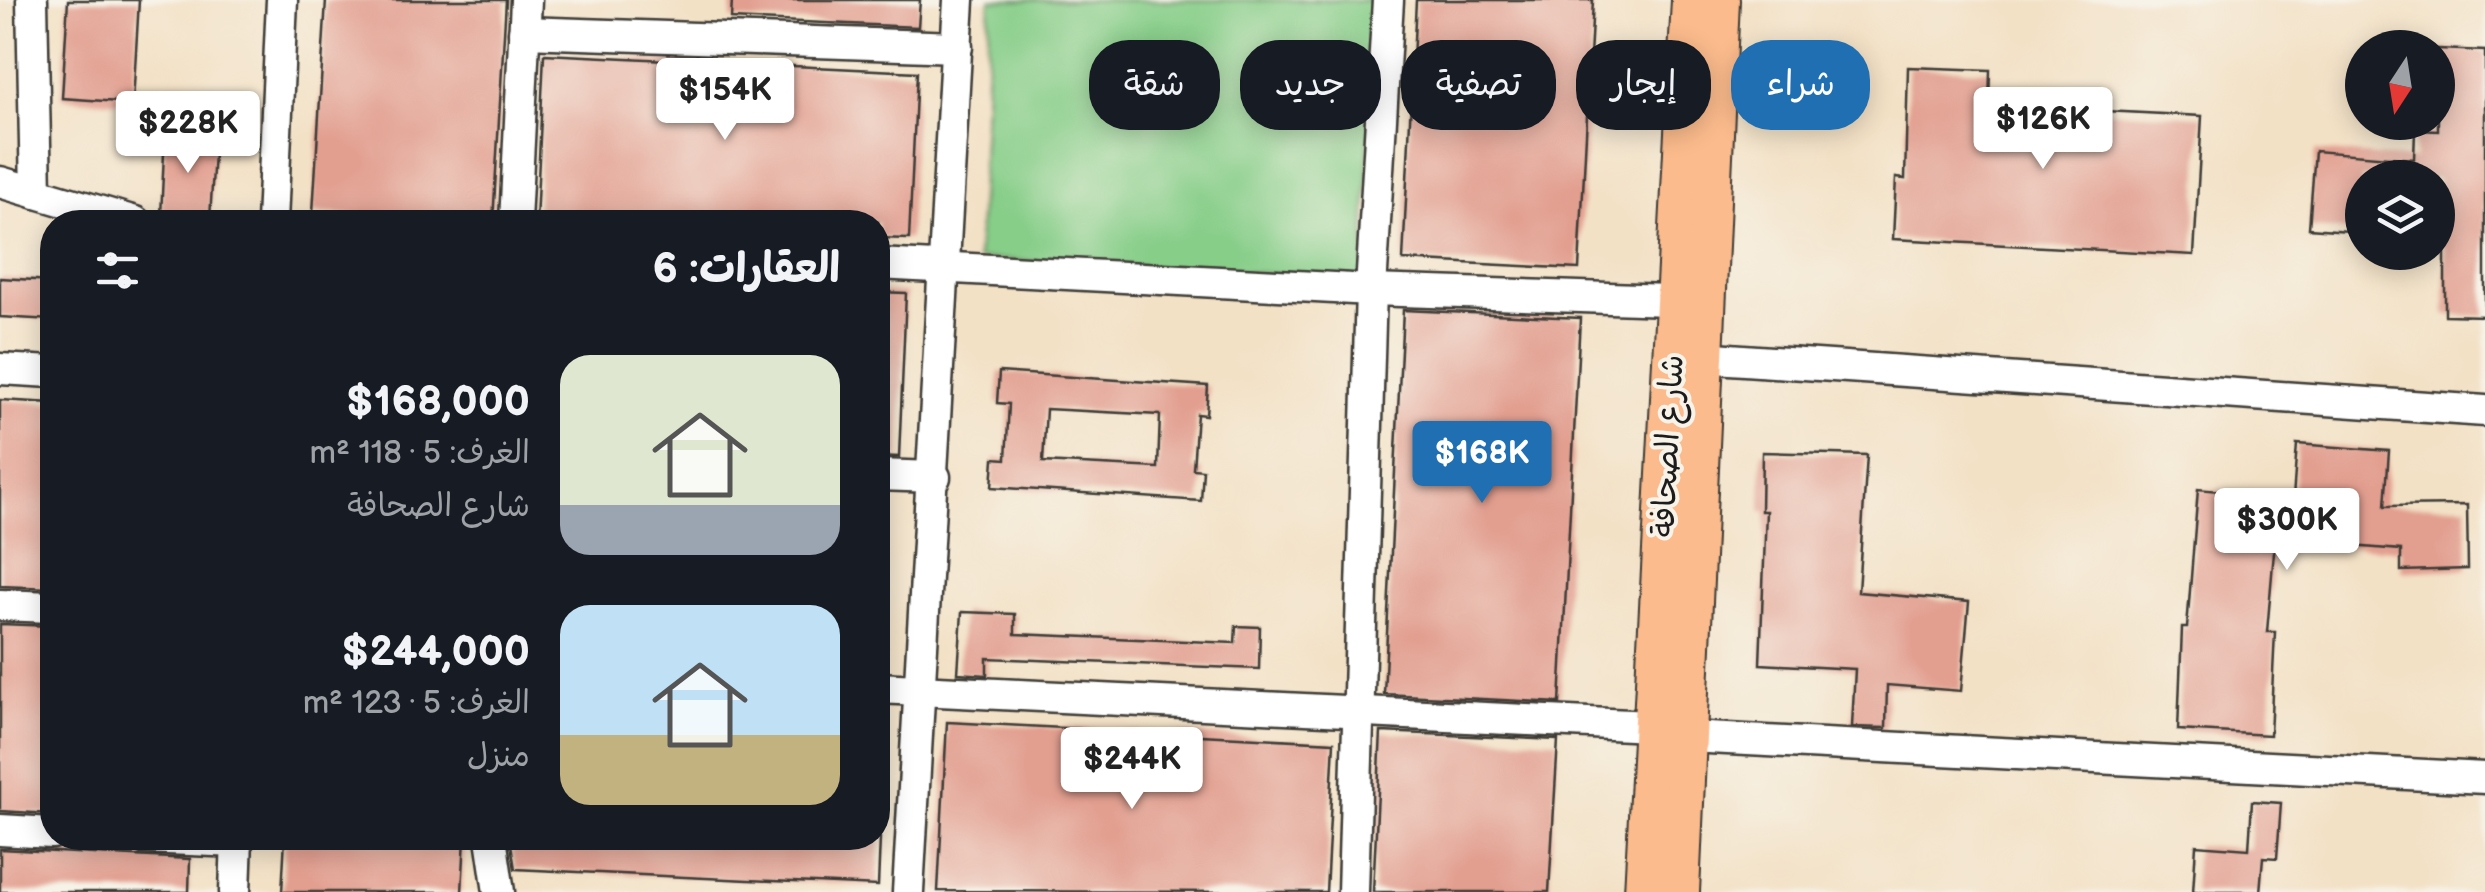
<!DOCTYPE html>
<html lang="ar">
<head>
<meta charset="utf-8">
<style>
	:root { --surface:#171b24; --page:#242831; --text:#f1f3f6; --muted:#9ea1a6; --accent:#1f6fb2 }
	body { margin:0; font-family:"Balsamiq Sans","Playpen Sans Arabic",sans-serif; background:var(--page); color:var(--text); direction:rtl; height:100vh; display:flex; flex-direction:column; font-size:38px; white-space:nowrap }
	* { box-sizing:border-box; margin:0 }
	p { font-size:32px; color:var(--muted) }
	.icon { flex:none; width:55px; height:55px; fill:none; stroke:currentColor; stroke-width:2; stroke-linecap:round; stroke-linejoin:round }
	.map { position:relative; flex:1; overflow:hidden; direction:ltr }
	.side { position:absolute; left:40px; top:210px; width:850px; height:640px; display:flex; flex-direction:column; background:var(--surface); border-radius:40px; box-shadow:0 5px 25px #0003; direction:rtl }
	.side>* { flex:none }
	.banner { position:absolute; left:920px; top:40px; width:950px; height:90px; direction:rtl; display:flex; gap:20px }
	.needle { width:65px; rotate:192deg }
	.buttons { position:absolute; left:2345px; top:30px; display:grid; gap:20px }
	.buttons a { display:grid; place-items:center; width:110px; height:110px; border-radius:50%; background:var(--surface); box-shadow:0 5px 25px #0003; font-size:50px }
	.price { position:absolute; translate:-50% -85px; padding:0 22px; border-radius:10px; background:#fff; color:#222; font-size:32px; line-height:65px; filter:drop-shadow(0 2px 5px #0008) }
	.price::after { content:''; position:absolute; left:50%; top:60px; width:30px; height:22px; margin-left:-15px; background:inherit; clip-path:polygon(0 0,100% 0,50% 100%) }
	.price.current { background:var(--accent); color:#fff }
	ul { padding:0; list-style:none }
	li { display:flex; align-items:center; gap:30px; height:250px; padding:0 50px }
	li span { display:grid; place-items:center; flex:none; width:280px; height:200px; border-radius:30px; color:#555 }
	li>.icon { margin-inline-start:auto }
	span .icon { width:120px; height:120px; fill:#fffc; stroke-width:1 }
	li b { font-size:42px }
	h2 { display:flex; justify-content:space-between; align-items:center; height:120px; padding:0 50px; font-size:42px }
	.pill { padding:0 35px; border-radius:40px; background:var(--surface); box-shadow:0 5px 25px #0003; font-size:35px; line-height:90px }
	.pill.current { background:var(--accent); color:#fff }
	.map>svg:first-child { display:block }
	.green { fill:#87ce89; stroke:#527552; stroke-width:2.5 }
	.building { fill:#e29f90; fill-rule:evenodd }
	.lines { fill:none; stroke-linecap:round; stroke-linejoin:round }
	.minor-casing { stroke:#3c3a36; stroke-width:35 }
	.major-casing { stroke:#3c3a36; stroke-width:42 }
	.minor { stroke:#fff; stroke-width:30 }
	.major { stroke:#fbbb8c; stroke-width:38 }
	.labels { text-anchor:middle; stroke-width:8; stroke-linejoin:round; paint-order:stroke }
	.street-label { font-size:32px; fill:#1c1c1c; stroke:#f7f3e8 }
</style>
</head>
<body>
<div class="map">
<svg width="2485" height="892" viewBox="0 0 2485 892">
	<rect width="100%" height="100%" fill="#f7f3e8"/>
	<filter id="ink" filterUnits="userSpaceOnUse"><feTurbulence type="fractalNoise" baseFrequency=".01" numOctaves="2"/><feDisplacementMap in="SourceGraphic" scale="20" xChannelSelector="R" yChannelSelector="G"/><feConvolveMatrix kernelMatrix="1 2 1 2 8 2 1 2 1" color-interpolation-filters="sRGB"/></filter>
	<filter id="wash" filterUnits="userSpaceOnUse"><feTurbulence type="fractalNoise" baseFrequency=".0048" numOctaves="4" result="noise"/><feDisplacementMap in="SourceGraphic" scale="40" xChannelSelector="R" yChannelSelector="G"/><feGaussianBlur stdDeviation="2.25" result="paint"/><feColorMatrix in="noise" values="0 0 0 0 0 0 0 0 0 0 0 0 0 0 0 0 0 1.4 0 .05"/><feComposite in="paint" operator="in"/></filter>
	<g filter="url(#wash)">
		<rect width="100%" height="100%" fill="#f3e1c6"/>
		<path class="green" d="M 990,0 L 1374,0 L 1364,278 L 977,259 Z"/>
		<g id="blocks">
			<g class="building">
				<path d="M 68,0 L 139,0 L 133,103 L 62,98 Z"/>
				<path d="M 326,0 L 506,0 L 493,222 L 313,213 Z"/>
				<path d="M 732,0 L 920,0 L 918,27 L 731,19 Z"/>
				<path d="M 1416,0 L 1593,0 L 1579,269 L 1403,260 Z"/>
				<path d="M 2438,49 L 2485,51 L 2485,316 L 2445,315 L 2445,247 L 2438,247 L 2438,178 L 2362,178 L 2362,232 L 2309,228 L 2315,151 L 2414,159 L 2415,130 L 2438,131 Z"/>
				<path d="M 544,54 L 917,72 L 909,239 L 878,238 L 878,222 L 536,222 Z"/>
				<path d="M 1908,67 L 1990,70 L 1989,105 L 2202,116 L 2194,255 L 1893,239 L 1896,178 L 1905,179 Z"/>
				<path d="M 165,132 L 215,136 L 210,219 L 161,216 Z"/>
				<path d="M 0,278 L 52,281 L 52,320 L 0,317 Z"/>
				<path d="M 878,292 L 906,293 L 899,457 L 878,456 Z"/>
				<path d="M 1403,310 L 1580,318 L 1560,703 L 1384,694 Z"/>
				<path d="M 999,372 L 1208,386 L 1206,415 L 1197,414 L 1193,469 L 1203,470 L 1201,501 L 992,487 L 994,458 L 1006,459 L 1009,404 L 997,403 ZM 1046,409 L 1160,415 L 1158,468 L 1043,462 Z"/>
				<path d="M 0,400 L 52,403 L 52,588 L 0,586 Z"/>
				<path d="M 2297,444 L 2389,451 L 2385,506 L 2467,505 L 2468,569 L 2401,571 L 2401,550 L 2275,540 L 2267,632 L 2275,632 L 2270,735 L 2178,730 L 2182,628 L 2187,628 L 2198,489 L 2293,498 Z"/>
				<path d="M 1762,452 L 1867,455 L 1858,592 L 1969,602 L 1961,691 L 1887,685 L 1886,728 L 1852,727 L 1855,669 L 1760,664 L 1766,511 L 1761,511 Z"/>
				<path d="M 962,612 L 1015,614 L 1015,634 L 1235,643 L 1236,626 L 1260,627 L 1259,669 L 987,658 L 987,675 L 958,673 Z"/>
				<path d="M 0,624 L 52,626 L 52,814 L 0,811 Z"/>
				<path d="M 947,722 L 1334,742 L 1326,892 L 938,891 Z"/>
				<path d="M 1381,732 L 1558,740 L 1549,892 L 1373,892 Z"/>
				<path d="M 2252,801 L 2281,803 L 2277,858 L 2263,857 L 2260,892 L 2193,892 L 2196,845 L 2249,849 Z"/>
				<path d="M 285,838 L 465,838 L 462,892 L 282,892 Z"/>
				<path d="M 510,838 L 880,838 L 878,886 L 515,869 Z"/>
				<path d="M 0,849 L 190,859 L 189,892 L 0,892 Z"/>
			</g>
		</g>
	</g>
	<g filter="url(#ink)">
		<use href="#blocks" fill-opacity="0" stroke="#3c3a36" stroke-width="2.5"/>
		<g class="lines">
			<g class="minor-casing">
				<g id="minor">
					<path d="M 32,0 L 36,193"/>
					<path d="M 524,32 L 957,47"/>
					<path d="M 0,182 L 135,222"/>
					<path d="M 272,222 L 282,0"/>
					<path d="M 515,222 L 526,0"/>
					<path d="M 878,264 L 1371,290 L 1698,301"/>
					<path d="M 1686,356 L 2485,411"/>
					<path d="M 0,369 L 52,372"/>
					<path d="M 878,475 L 935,477"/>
					<path d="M 0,605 L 52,607"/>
					<path d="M 878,688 L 1650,726"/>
					<path d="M 1688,737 L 2485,778"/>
					<path d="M 0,830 L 52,833"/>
					<path d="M 144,838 L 237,842"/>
					<path d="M 491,838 L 499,892"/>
					<path d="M 235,892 L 237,838"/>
					<path d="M 908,892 L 959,0"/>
					<path d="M 1353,892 L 1371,290 L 1388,0"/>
				</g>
			</g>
			<g class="major-casing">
				<g id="major">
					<path d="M 1644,892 L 1691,0"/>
					<path d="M 1680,892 L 1720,0"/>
				</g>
			</g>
			<use href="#minor" class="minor"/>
			<use href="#major" class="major"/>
		</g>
	</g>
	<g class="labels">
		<g class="street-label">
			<text transform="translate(1667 446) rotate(-87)" y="11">شارع الصحافة</text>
		</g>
	</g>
</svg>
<div class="buttons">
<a><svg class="needle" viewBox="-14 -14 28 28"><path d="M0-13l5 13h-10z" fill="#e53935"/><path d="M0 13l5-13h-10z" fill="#9ea1a6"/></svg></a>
<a><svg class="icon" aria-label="layers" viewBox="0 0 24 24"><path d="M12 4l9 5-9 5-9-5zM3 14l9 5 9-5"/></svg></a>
</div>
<b class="price" style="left:725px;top:143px">$154K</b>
<b class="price" style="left:2043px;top:172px">$126K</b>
<b class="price" style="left:188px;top:176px">$228K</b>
<b class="price current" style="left:1482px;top:506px">$168K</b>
<b class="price" style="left:2287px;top:573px">$300K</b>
<b class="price" style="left:1132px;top:812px">$244K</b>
<div class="banner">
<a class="pill current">شراء</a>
<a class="pill">إيجار</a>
<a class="pill">تصفية</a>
<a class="pill">جديد</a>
<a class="pill">شقة</a>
</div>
<section class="side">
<h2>العقارات: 6<svg class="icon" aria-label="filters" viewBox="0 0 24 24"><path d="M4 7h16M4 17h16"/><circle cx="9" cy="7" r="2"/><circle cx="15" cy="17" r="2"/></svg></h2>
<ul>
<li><span style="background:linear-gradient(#dfe7d0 75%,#9aa5b1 0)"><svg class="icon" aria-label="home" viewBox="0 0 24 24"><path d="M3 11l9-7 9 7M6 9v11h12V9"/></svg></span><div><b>$168,000</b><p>الغرف: 5 · 118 m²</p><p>شارع الصحافة</p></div></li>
<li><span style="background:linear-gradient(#bfe0f5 65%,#c2b280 0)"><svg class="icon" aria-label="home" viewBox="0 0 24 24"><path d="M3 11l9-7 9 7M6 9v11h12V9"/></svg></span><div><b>$244,000</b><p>الغرف: 5 · 123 m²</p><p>منزل</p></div></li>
</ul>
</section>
</div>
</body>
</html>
